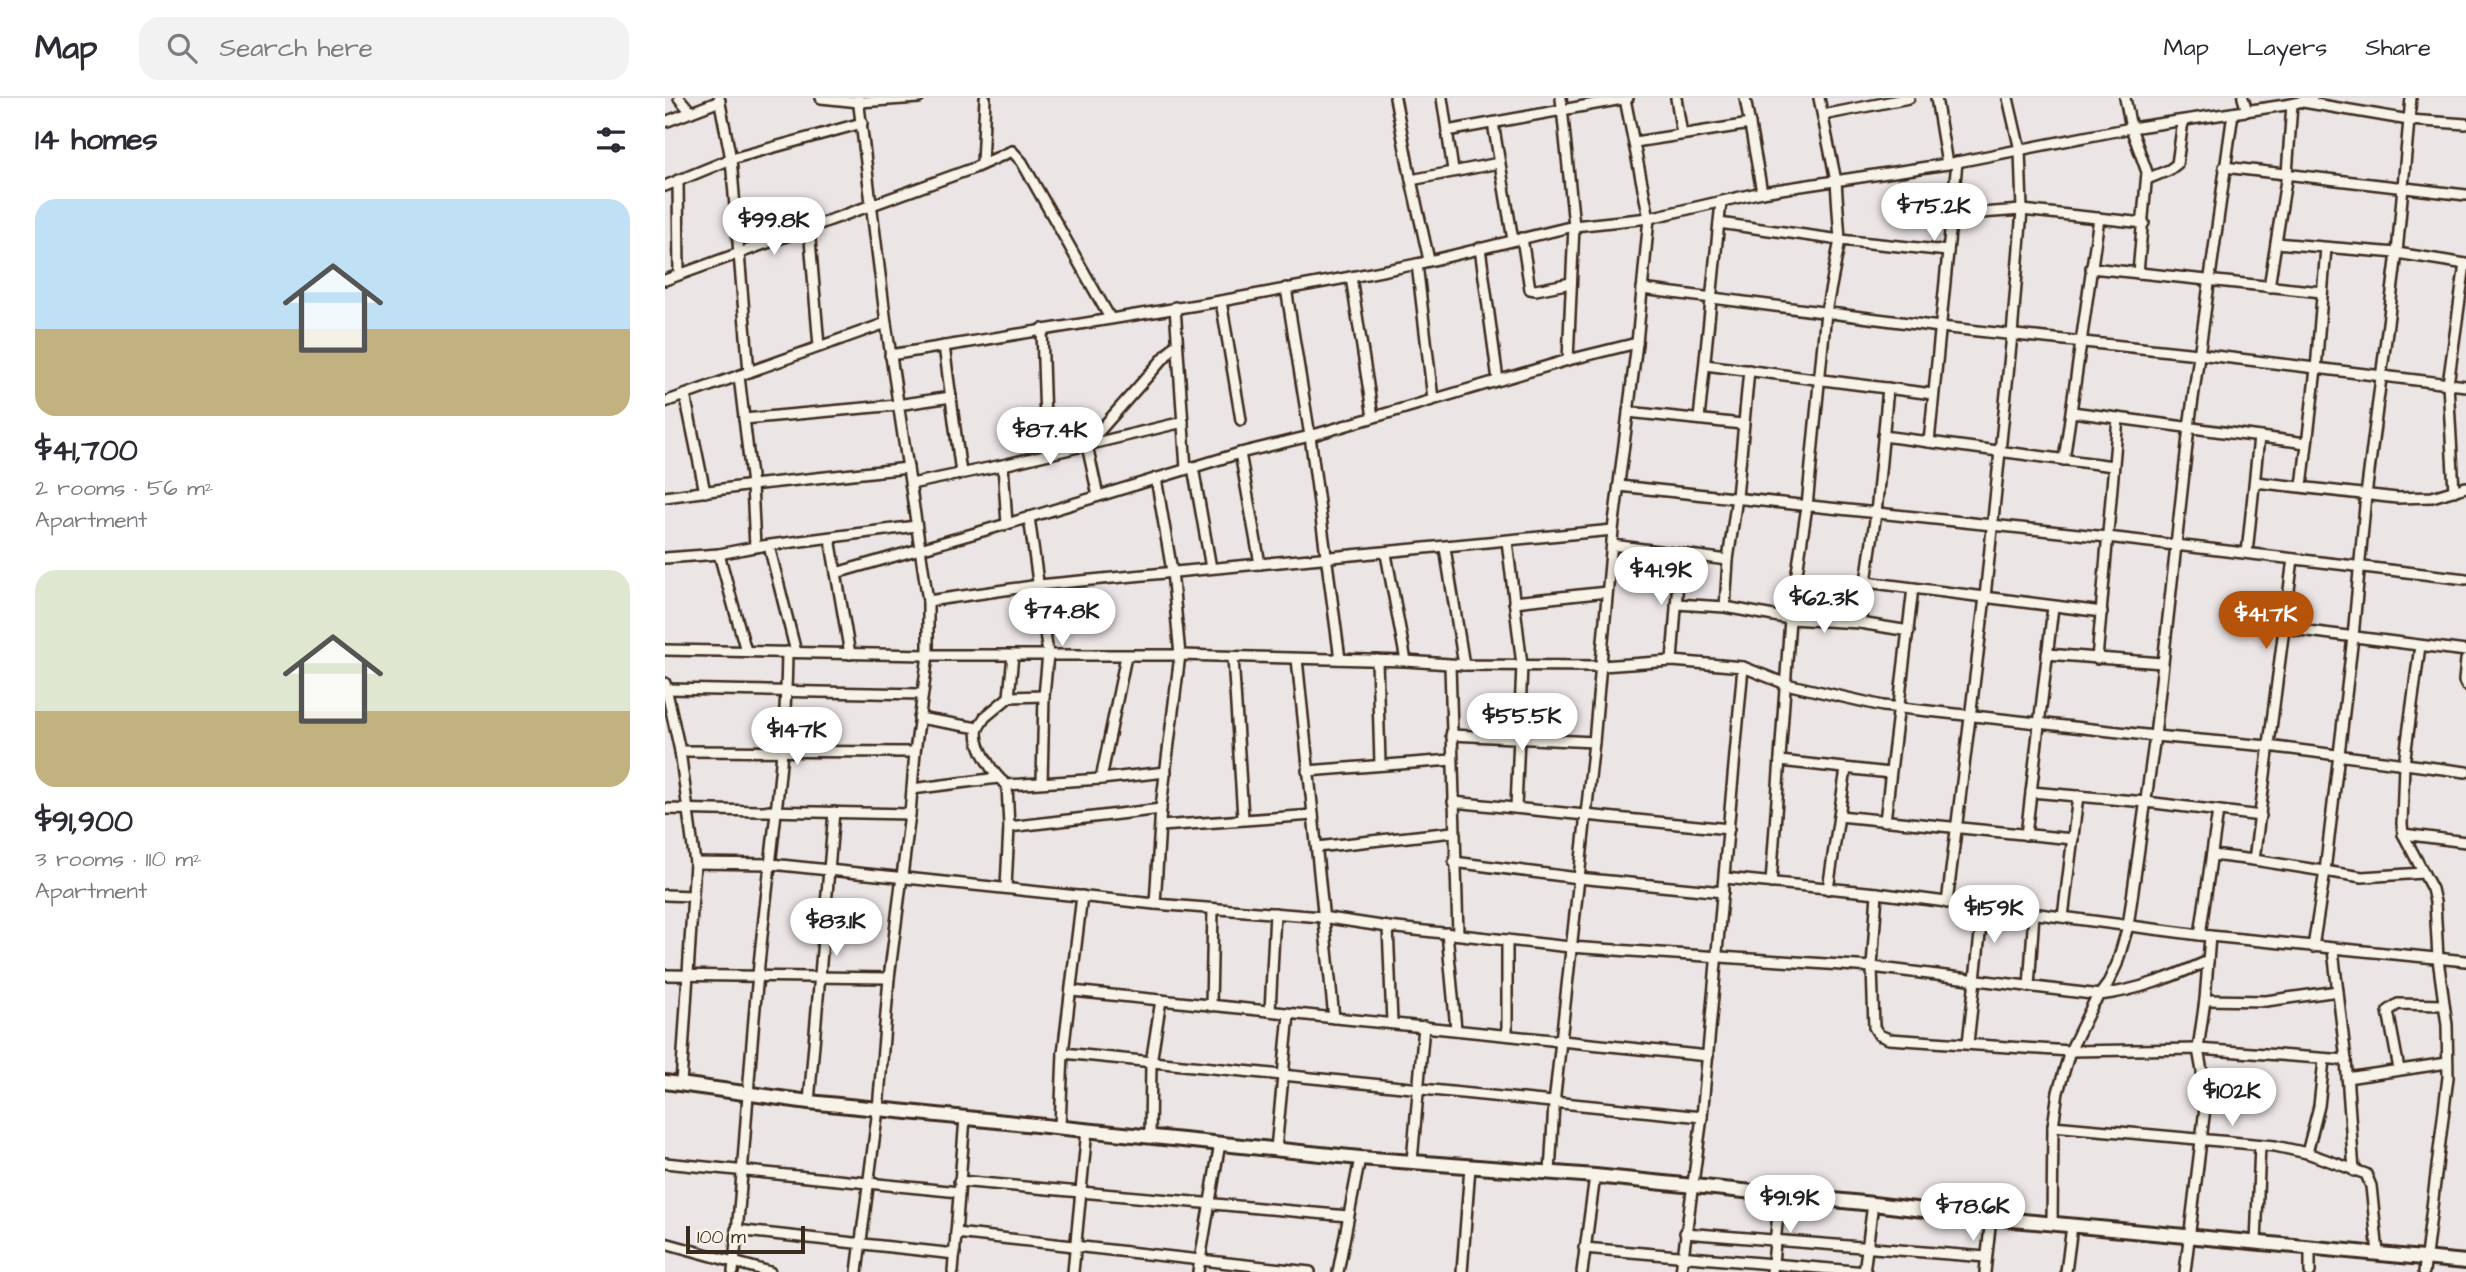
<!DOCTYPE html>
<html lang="en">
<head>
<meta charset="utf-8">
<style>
	:root { --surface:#fff; --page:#f2f2f3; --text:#2b2b33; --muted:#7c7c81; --line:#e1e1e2; --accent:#b45309 }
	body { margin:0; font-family:"Architects Daughter",sans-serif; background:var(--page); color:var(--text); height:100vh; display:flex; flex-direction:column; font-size:26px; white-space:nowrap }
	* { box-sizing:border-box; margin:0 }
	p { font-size:23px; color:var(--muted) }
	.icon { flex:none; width:38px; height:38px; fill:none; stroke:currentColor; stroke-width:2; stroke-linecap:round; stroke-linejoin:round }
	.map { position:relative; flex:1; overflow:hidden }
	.panel { display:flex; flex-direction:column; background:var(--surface); width:665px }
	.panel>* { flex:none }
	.scale { position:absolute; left:21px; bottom:18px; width:119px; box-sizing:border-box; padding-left:7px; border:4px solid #3b2a1e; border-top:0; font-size:19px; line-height:24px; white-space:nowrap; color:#3b2a1e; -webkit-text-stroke:5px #f7f3e8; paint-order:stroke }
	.price { position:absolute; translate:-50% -60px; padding:0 16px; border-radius:24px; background:#fff; color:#222; font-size:23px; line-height:46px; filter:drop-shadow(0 2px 4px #0008) }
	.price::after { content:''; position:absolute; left:50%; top:42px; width:21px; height:16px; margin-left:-10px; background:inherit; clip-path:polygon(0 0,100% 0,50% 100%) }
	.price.active { background:var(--accent); color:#fff }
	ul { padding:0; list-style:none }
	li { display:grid; align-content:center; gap:14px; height:371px; padding:0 35px }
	li span { display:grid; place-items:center; height:217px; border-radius:21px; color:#555 }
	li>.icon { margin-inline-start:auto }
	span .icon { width:126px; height:126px; fill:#fffc; stroke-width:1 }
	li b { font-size:30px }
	h2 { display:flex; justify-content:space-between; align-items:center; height:84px; padding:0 35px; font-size:30px }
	header { display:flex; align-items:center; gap:42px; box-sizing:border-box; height:98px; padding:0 35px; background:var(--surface); border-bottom:2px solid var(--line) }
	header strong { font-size:33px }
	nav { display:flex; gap:38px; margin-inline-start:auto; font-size:24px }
	.search { width:490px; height:63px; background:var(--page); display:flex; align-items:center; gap:18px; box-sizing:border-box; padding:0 24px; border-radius:21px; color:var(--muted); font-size:26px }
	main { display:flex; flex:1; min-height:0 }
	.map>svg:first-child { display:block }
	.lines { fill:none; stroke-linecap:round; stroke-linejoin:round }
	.minor-casing { stroke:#3b2a1e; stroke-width:14 }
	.highway-casing { stroke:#3b2a1e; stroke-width:18 }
	.minor { stroke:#f7f3e8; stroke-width:9 }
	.highway { stroke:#f7f3e8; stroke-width:12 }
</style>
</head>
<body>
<header>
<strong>Map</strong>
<div class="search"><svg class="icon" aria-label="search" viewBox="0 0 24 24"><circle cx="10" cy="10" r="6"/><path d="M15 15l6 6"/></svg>Search here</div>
<nav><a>Map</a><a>Layers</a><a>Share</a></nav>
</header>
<main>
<section class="panel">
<h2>14 homes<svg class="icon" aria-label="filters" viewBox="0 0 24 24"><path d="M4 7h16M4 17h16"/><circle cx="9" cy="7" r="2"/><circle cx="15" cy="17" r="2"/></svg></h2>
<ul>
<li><span style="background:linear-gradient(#bfe0f5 60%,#c2b280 0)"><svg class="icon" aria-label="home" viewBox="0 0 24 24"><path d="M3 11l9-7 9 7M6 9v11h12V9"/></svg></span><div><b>$41,700</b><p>2 rooms · 56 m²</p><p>Apartment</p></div></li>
<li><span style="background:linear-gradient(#dfe7d0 65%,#c2b280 0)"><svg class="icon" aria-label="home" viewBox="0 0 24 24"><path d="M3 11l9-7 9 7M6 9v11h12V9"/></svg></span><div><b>$91,900</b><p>3 rooms · 110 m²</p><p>Apartment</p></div></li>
</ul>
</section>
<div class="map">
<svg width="1801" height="1174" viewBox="0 0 1801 1174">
	<rect width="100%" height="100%" fill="#ece5e6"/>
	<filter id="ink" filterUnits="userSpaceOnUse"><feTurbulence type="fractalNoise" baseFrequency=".0143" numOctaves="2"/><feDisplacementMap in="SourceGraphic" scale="14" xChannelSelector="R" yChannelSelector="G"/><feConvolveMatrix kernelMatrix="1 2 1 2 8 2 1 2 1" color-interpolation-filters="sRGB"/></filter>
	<g filter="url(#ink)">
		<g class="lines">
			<g class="minor-casing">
				<g id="minor">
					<path d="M 14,0 L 26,14"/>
					<path d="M 54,0 L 66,61 L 84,274"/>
					<path d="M 156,0 L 194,4 L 254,0"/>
					<path d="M 730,0 L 746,82 L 764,162"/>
					<path d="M 777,0 L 788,72"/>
					<path d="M 896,0 L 909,128 L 903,262"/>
					<path d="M 1011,0 L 1017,36"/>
					<path d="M 1080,0 L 1097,94"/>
					<path d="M 1271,0 L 1282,66"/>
					<path d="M 1460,0 L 1466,30 L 1482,74 L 1473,175"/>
					<path d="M 1578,0 L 1582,13"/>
					<path d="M 1638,4 L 1744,22 L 1801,26"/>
					<path d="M 1158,17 L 1244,0"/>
					<path d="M 0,24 L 55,3"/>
					<path d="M 828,25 L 848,142"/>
					<path d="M 782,33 L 963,0"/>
					<path d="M 970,44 L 1085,26"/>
					<path d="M 317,66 L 320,0"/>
					<path d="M 1559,69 L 1801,97"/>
					<path d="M 1482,81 L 1504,72 L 1512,66 L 1518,23"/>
					<path d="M 13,82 L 14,176"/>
					<path d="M 746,82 L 834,65"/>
					<path d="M 0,88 L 66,61 L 197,25"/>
					<path d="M 1287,117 L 1357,112 L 1479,125"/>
					<path d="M 1054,125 L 1175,142 L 1283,153"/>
					<path d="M 144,130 L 154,248"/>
					<path d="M 857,140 L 865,191 L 871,192 L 906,185"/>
					<path d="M 1611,145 L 1732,155 L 1801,166"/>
					<path d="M 815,150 L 833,282"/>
					<path d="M 752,166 L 768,301"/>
					<path d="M 1426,170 L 1657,194"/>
					<path d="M 686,179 L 708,319"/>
					<path d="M 0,182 L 309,70 L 347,53 L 357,64 L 445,220"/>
					<path d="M 1604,189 L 1622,76 L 1627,6"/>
					<path d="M 621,190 L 645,338 L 675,561"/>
					<path d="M 977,191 L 1275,229 L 1533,256 L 1801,288"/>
					<path d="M 556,203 L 576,322"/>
					<path d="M 510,209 L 521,371"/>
					<path d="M 377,231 L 381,355"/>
					<path d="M 279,248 L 296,375"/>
					<path d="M 225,257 L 556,203 L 686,179 L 752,166 L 909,128 L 984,120 L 1097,94 L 1282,66 L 1466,30 L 1627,6 L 1647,0"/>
					<path d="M 1040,267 L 1268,296"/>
					<path d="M 74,278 L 87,387 L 90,449"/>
					<path d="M 20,297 L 40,394"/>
					<path d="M 0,304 L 221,225"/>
					<path d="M 963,314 L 1077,326"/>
					<path d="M 1407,314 L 1641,345"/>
					<path d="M 79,321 L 232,307 L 286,299"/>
					<path d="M 1034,321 L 1056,104"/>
					<path d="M 1218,338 L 1448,368"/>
					<path d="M 1264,344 L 1292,64"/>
					<path d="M 575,355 L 595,466"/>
					<path d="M 1399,362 L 1434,120"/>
					<path d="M 338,367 L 342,426"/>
					<path d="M 528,369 L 546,470"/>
					<path d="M 1590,384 L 1732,400 L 1767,399 L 1801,389"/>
					<path d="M 246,386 L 338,367 L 518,324"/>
					<path d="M 954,388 L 1442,439 L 1801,481"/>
					<path d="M 1637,388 L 1651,271 L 1661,150"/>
					<path d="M 1789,393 L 1783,286 L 1800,166"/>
					<path d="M 433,398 L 422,347 L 512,245"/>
					<path d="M 0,399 L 87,387 L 243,370"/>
					<path d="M 364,419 L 383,556 L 379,598 L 377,684"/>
					<path d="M 165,440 L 185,556"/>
					<path d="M 842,443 L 857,567 L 851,710"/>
					<path d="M 947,447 L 1063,462"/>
					<path d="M 104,448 L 131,554"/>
					<path d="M 780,450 L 799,567"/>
					<path d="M 1582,455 L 1594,339"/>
					<path d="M 54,456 L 81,553"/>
					<path d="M 721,456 L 741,563"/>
					<path d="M 0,460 L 54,456 L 90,449 L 251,428"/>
					<path d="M 171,475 L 342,426 L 575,355 L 645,338 L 903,262 L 972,245"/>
					<path d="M 1201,484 L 1437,514"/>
					<path d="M 263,503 L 374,487 L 948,432"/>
					<path d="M 849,504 L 942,494"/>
					<path d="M 1011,506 L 1060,509 L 1125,521 L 1195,525 L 1244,533"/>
					<path d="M 1060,509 L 1063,462 L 1072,399 L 1084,272"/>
					<path d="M 1195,525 L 1211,415 L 1223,290"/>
					<path d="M 1619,530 L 1801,553"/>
					<path d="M 1755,548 L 1739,666 L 1737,726 L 1738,736 L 1767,791 L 1770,804 L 1773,861 L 1782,927 L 1783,979 L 1759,1174"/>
					<path d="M 0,552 L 263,557 L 515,557 L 741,563 L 799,567 L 937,568 L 1007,563 L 1055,567 L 1078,569 L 1121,586 L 1218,608 L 1490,638 L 1603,648 L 1801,674"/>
					<path d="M 1382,556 L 1497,565"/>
					<path d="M 568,559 L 578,720"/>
					<path d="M 632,561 L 669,920"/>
					<path d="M 1432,561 L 1453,320"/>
					<path d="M 712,562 L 715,666"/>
					<path d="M 1801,562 L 1799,583 L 1801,587"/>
					<path d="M 1007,563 L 1015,456"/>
					<path d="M 785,567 L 793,836"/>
					<path d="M 0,585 L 15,653 L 30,765 L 16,986"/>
					<path d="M 2,591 L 257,596"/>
					<path d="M 344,599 L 379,598"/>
					<path d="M 254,620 L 313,630 L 320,619 L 344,599 L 348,557"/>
					<path d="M 313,630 C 308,646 329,678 342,687 L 436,681 L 501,674"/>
					<path d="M 786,637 L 929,644"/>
					<path d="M 15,653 L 250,654"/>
					<path d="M 1115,663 L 1225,675"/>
					<path d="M 642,673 L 787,662"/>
					<path d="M 436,681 L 461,558"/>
					<path d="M 247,691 L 333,680"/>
					<path d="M 1366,694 L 1481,704 L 1596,718"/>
					<path d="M 788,704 L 1064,731"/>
					<path d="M 0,711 L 245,716"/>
					<path d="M 1174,718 L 1408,741"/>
					<path d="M 1220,723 L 1248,490"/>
					<path d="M 496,728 L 648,717"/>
					<path d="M 344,729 L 496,711"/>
					<path d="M 1738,736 L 1801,744"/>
					<path d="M 1361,737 L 1388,509"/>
					<path d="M 652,749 L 788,734"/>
					<path d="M 1547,757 L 1589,762 L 1697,779 L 1758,775"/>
					<path d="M 1589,762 L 1628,461"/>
					<path d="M 789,764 L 913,780 L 1058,794"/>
					<path d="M 30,765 L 106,766 L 490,806 L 657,819 L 723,829 L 905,849 L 1207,869 L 1435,897 C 1474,892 1507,879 1543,863"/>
					<path d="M 1060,780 L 1212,795 L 1535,837 L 1801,863"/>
					<path d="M 1106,785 L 1125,521 L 1142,408 L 1161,214 L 1175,142 L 1171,83 L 1154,0"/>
					<path d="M 341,789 L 344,729 L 342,687"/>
					<path d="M 1163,791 L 1181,671"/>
					<path d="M 1212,795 L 1207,869 L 1209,929 L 1214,937 L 1224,941 L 1405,953 L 1533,951 L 1681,962"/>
					<path d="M 0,797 L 28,798"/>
					<path d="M 1282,805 L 1320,499 L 1347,237 L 1357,112 L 1355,52 L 1343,0"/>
					<path d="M 490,806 L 496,709 L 515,557 L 507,473 L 491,380"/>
					<path d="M 1398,819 L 1413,698"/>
					<path d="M 723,829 L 727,924"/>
					<path d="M 782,835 L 791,931"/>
					<path d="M 1535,837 L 1553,713"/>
					<path d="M 842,842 L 842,937"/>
					<path d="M 1648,849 L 1660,773 L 1688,539 L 1701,397 L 1732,155 L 1746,0"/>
					<path d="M 1668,852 L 1681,962 L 1689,1073"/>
					<path d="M 0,877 L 224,880"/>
					<path d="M 1364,889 L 1369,815"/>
					<path d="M 407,893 L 1043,958"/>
					<path d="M 1540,902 L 1601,903 L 1673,893"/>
					<path d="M 546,908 L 548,811"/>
					<path d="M 605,913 L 610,815"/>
					<path d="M 1303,945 L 1318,809"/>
					<path d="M 398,955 L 1037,1019"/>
					<path d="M 1734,971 L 1723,913 L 1733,906 L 1779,907"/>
					<path d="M 1682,980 L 1782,965"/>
					<path d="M 144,1004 L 169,714"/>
					<path d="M 1388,1028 L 1610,1048 L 1642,1055 L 1701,1076 L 1706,1088 L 1713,1155"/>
					<path d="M 395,1029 L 398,955 L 417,798"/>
					<path d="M 485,1038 L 486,965 L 496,902"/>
					<path d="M 611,1051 L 624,916"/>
					<path d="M 1642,1055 L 1654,1008 L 1659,962"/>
					<path d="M 747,1063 L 759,928"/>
					<path d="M 0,1065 L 294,1094"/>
					<path d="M 885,1074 L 889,1006 L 929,644 L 948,432 L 972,245 L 984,120 L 960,1"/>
					<path d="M 294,1083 L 683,1118"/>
					<path d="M 1387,1126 L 1388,1028 L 1393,994 L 1405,953 L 1428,906 L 1442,887 L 1452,866 L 1463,828 L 1490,638 L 1524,329 L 1568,15"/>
					<path d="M 71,1132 L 290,1156"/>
					<path d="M 291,1135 L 645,1174"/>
					<path d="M 1020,1135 L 1321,1159"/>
					<path d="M 0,1145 L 105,1174"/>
					<path d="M 1591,1145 L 1595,1047"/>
					<path d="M 919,1150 L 1201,1174"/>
					<path d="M 68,1174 C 79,1075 83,976 93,877 C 103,770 121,662 122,554"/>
					<path d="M 192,1174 L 213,1011 L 224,880 L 245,716 L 250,654 L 263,557 L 263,503 L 221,225 L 193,0"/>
					<path d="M 288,1174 L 300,1020"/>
					<path d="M 408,1174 L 422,1032"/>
					<path d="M 533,1174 L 555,1045"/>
					<path d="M 673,1174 L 695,1060"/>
					<path d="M 797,1174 L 805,1069"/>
					<path d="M 917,1174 L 930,1078"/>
					<path d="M 1016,1174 L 1037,1019 L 1078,569"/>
					<path d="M 1107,1174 L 1115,1097"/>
					<path d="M 1199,1174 L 1208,1106"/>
					<path d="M 1320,1174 L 1326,1120"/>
					<path d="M 1401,1174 L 1407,1128"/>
					<path d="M 1520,1174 L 1540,1010 L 1539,985 L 1533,951 L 1540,902 L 1545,838"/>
					<path d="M 1645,1174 L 1645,1149"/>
				</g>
			</g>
			<g class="highway-casing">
				<path id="highway" d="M 0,984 L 144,1004 L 695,1060 L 930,1078 L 1208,1106 L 1326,1120 L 1801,1164"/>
			</g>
			<use href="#minor" class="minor"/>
			<use href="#highway" class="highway"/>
		</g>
	</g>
</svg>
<div class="scale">100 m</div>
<b class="price" style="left:1269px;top:145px">$75.2K</b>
<b class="price" style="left:109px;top:159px">$99.8K</b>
<b class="price" style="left:385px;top:369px">$87.4K</b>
<b class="price" style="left:996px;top:509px">$41.9K</b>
<b class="price" style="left:1159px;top:537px">$62.3K</b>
<b class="price" style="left:397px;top:550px">$74.8K</b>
<b class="price active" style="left:1601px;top:553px">$41.7K</b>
<b class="price" style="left:857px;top:655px">$55.5K</b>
<b class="price" style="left:132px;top:669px">$147K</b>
<b class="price" style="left:1329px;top:847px">$159K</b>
<b class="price" style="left:171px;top:860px">$83.1K</b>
<b class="price" style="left:1567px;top:1030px">$102K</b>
<b class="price" style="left:1125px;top:1137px">$91.9K</b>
<b class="price" style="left:1308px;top:1145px">$78.6K</b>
</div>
</main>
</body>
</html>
